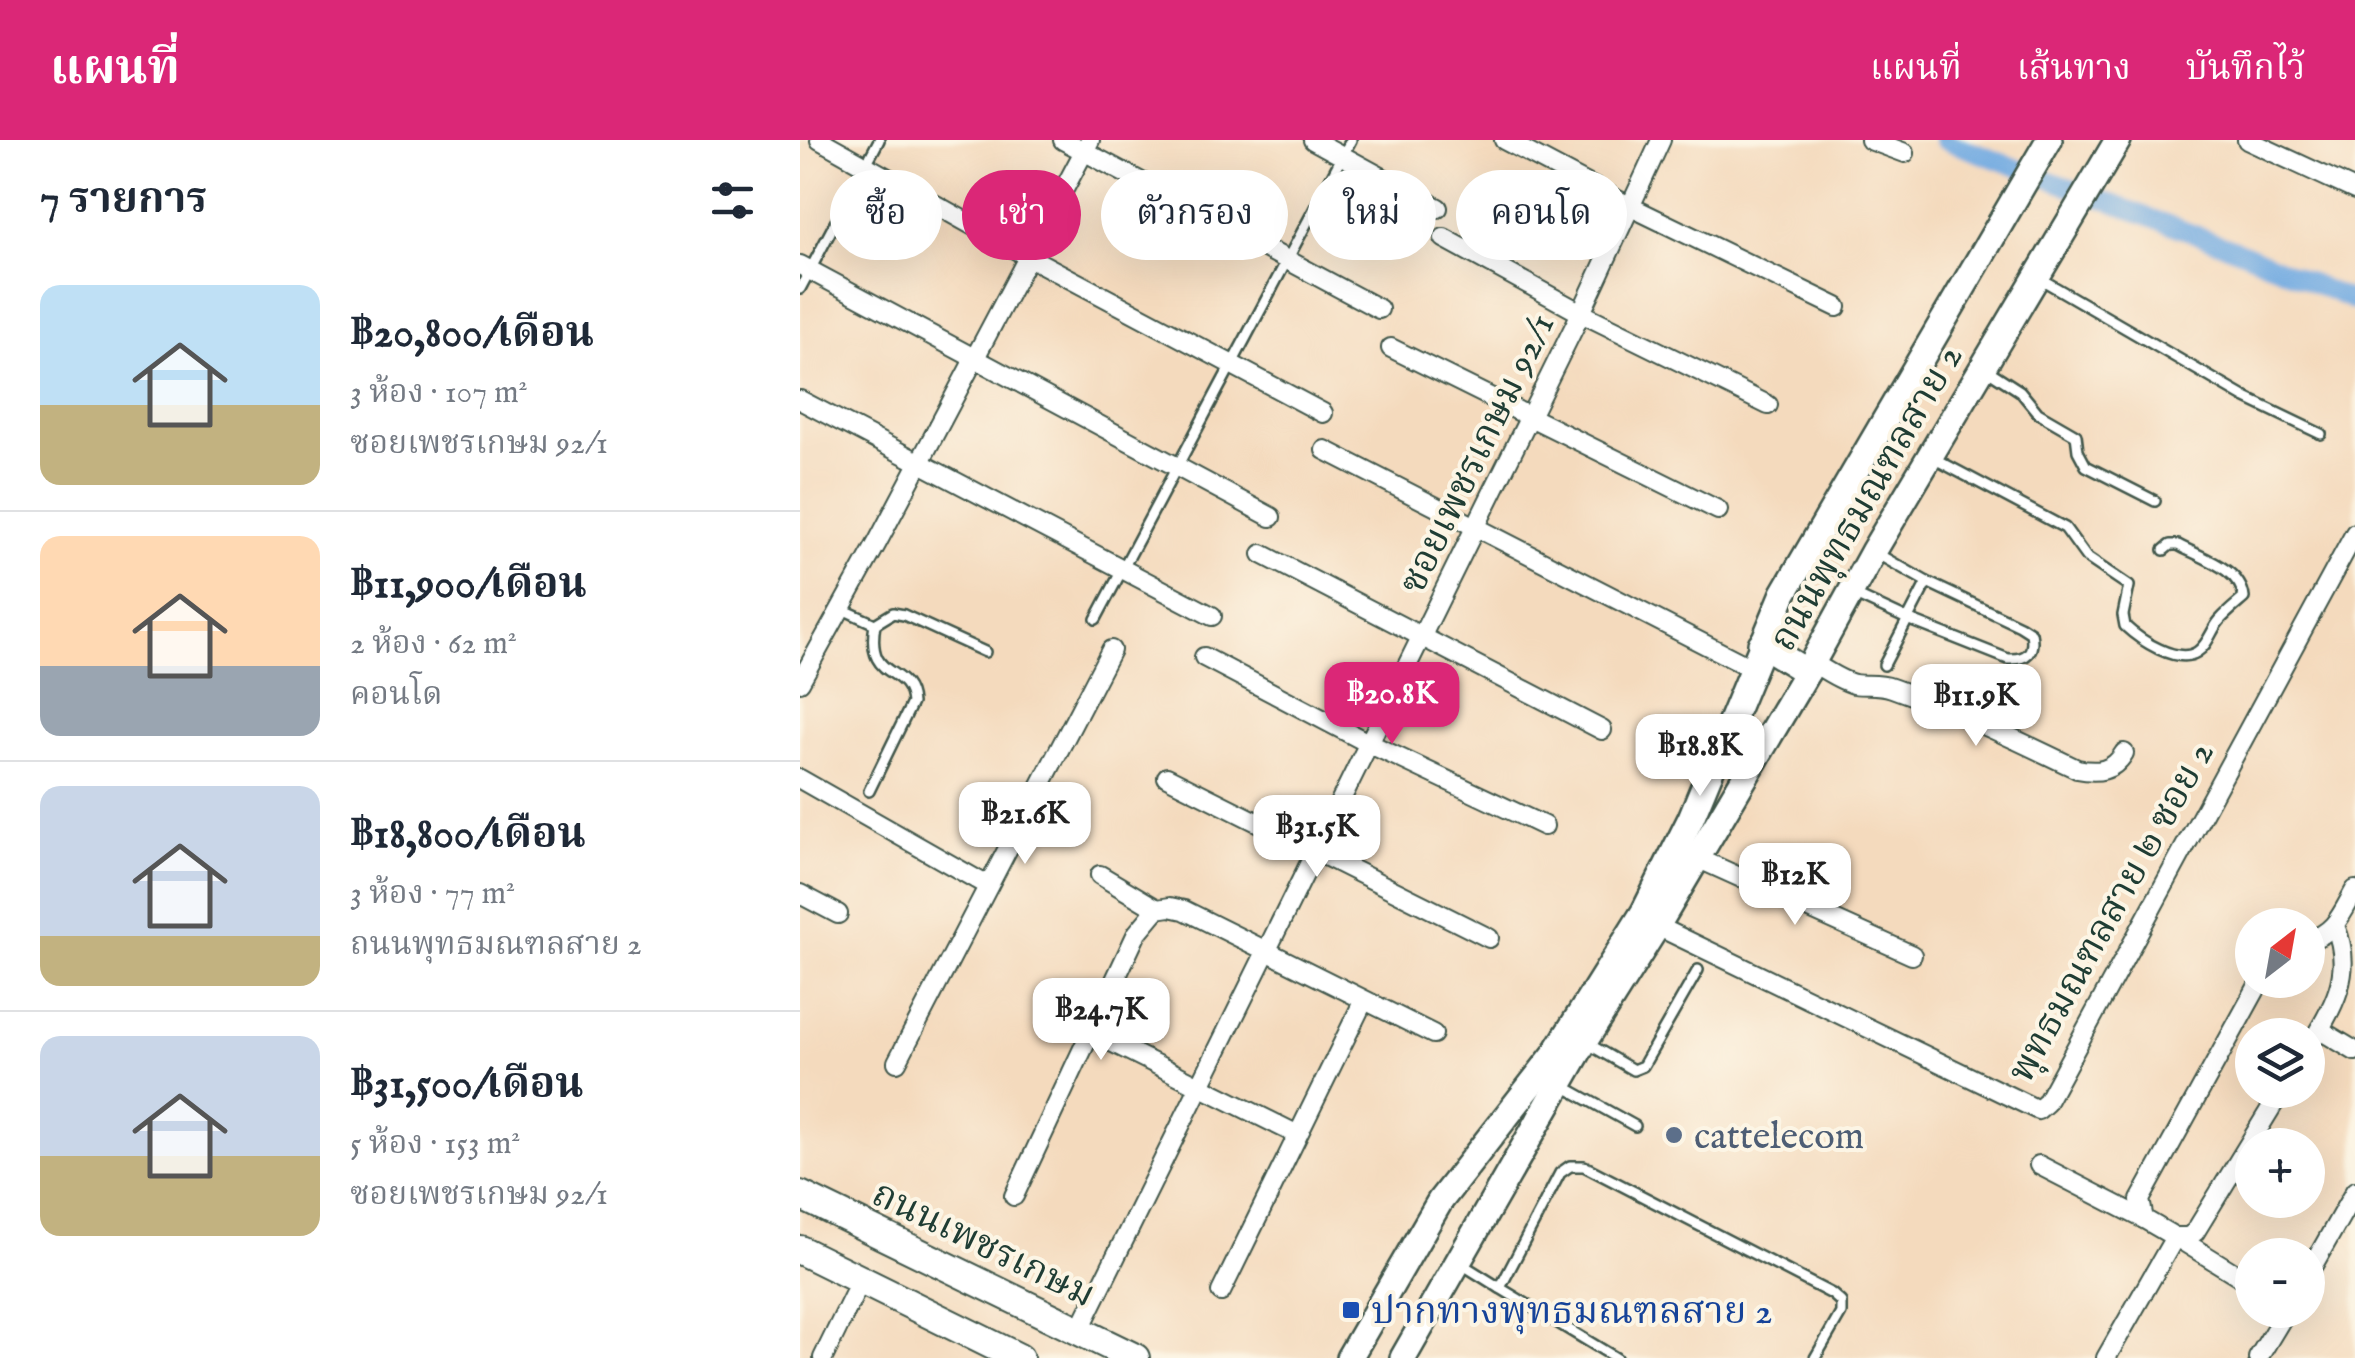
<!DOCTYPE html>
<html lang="th">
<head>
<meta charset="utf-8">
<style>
	:root { --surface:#fff; --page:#f2f2f3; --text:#1f2937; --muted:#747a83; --line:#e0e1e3; --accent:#db2777 }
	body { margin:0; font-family:"IM FELL English","Noto Serif Thai",serif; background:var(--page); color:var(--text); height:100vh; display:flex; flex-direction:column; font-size:38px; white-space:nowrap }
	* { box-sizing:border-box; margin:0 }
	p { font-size:32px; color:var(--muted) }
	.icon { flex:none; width:55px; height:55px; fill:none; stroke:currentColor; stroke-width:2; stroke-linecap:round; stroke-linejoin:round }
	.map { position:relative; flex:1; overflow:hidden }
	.side { display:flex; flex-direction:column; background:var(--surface); width:800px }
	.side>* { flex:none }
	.top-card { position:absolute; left:30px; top:30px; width:950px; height:90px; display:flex; gap:20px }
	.needle { width:65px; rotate:31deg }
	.buttons { position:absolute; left:1435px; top:768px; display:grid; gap:20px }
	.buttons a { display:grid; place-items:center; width:90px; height:90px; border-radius:50%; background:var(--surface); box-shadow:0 10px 40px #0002; font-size:50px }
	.price { position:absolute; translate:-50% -85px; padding:0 22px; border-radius:20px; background:#fff; color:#222; font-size:32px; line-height:65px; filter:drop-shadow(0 2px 5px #0008) }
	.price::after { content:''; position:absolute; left:50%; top:60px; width:30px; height:22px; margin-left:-15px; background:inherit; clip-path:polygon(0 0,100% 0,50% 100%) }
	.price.selected { background:var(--accent); color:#fff }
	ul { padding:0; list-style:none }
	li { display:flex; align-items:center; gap:30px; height:250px; padding:0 40px }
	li+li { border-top:2px solid var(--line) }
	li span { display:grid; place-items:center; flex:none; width:280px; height:200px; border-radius:20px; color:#555 }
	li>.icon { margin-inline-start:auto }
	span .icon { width:120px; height:120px; fill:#fffc; stroke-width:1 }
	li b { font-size:42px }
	h2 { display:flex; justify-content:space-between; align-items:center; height:120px; padding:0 40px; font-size:42px }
	.pill { padding:0 35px; border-radius:45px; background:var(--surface); box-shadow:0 10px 40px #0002; font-size:35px; line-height:90px }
	.pill.selected { background:var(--accent); color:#fff }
	header { display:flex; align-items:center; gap:60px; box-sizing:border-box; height:140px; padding:0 50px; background:var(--accent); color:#fff }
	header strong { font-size:48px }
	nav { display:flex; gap:55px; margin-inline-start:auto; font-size:35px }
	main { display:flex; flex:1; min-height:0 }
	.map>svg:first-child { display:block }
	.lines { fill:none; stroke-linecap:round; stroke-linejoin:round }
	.canal { stroke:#72aae1; stroke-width:18 }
	.lane-casing { stroke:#3f5549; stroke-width:14 }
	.street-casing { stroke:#3f5549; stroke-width:22 }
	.secondary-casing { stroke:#3f5549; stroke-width:30 }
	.primary-casing { stroke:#3f5549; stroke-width:32 }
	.lane { stroke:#fff; stroke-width:9 }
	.street { stroke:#fff; stroke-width:18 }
	.secondary { stroke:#fff; stroke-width:25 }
	.primary { stroke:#fff; stroke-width:28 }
	.service-dot { fill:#5c6f8a; stroke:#fcf5e5; stroke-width:4 }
	.transit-dot { fill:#1a4fb4; stroke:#fcf5e5; stroke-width:4 }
	.labels { text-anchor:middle; stroke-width:8; stroke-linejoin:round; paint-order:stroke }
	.street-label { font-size:38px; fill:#1f3d34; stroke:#fcf5e5 }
	.service-label { font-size:38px; fill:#4e5e75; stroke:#fcf5e5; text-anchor:start }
	.transit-label { font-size:38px; fill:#164399; stroke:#fcf5e5; text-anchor:start }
</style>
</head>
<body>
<header>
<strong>แผนที่</strong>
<nav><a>แผนที่</a><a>เส้นทาง</a><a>บันทึกไว้</a></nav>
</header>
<main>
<section class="side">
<h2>7 รายการ<svg class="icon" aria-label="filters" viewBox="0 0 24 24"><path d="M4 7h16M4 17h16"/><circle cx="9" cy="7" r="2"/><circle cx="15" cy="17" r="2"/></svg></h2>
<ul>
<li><span style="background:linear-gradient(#bfe0f5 60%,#c2b280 0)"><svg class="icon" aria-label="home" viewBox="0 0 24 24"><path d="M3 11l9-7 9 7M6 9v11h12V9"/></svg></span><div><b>฿20,800/เดือน</b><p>3 ห้อง · 107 m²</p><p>ซอยเพชรเกษม 92/1</p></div></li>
<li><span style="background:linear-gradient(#ffd9b3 65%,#9aa5b1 0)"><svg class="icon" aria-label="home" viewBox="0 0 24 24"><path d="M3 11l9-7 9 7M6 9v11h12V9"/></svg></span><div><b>฿11,900/เดือน</b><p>2 ห้อง · 62 m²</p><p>คอนโด</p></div></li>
<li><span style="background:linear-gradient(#c9d6e8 75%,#c2b280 0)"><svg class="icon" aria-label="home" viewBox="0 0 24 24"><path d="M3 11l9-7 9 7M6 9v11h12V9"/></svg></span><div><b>฿18,800/เดือน</b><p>3 ห้อง · 77 m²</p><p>ถนนพุทธมณฑลสาย 2</p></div></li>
<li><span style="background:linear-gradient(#c9d6e8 60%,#c2b280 0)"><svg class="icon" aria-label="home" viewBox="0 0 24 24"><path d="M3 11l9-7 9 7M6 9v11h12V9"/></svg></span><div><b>฿31,500/เดือน</b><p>5 ห้อง · 153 m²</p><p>ซอยเพชรเกษม 92/1</p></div></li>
</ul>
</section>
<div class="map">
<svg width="1555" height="1218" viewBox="0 0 1555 1218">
	<rect width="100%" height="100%" fill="#fcf5e5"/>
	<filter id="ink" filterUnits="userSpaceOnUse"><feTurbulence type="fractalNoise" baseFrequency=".01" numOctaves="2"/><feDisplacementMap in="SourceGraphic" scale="20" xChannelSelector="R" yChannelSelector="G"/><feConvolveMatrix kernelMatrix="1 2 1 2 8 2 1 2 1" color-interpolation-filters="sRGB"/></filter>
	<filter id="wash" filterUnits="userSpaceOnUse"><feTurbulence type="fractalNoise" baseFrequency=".0048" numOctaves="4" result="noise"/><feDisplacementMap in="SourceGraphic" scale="40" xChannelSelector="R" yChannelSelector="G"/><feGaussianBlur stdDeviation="2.25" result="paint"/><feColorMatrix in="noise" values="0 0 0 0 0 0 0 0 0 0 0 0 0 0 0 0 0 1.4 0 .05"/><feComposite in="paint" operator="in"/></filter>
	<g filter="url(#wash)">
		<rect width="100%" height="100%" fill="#f4dabd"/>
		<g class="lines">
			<path class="canal" d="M 1143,0 L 1443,112 L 1555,162"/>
		</g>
	</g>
	<g filter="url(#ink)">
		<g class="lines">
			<g class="lane-casing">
				<g id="lane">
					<path d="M 1239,138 L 1446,258 L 1521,294"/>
					<path d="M 0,149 L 79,0"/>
					<path d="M 1186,229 L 1220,251 L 1238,273 L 1276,295 L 1278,311 L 1286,326 L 1355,361"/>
					<path d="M 1133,318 L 1265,388 L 1286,417 L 1329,446 L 1323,475 L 1325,486 C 1340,500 1377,525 1397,512 C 1409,504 1411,490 1420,480 C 1427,472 1436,465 1444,458 C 1441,429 1402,418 1378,405 L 1370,405 L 1364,410"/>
					<path d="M 1053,454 L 1107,479 L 1208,519 C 1227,520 1235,512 1231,493 L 1220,486 L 1127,442 L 1074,412"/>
					<path d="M 40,468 L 75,484 C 65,544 109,522 112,563 L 69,651"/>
					<path d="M 296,479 L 551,0"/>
					<path d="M 75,484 L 93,473 L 104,475 L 185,512"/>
					<path d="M 1084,525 L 1127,442"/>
					<path d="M 785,902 L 833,930 L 843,926 L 898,830"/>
					<path d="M 763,946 L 835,986"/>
					<path d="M 660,1123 L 700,1148 L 760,1033 L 770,1026 L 784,1026 L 1032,1154 L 1041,1162 L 1041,1173 L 1015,1218"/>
					<path d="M 700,1148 L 816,1218"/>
				</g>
			</g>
			<g class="street-casing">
				<g id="street">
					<path d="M 20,0 L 227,116 L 523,273"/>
					<path d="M 263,0 L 579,169"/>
					<path d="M 513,0 L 638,68"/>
					<path d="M 704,0 L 829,66 L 1037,167"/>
					<path d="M 1070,0 L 1105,13"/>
					<path d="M 1447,0 L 1555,50"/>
					<path d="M 644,98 L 781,173 L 968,265"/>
					<path d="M 0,125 L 471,377"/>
					<path d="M 591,208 L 918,370"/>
					<path d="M 0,260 L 412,476"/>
					<path d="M 525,310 L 951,528"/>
					<path d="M 462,414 L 802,590"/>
					<path d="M 404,517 L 568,603 L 744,686"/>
					<path d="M 1012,522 C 1025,530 1039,540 1054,544 C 1067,546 1078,543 1092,548 C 1155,570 1217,600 1277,629 C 1297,633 1313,632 1324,613"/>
					<path d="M 0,542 L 77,403 L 290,0"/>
					<path d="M 367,637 L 689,798"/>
					<path d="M 0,639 L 188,746"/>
					<path d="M 227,671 L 267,694"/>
					<path d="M 897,718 L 1112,815"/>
					<path d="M 300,735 L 357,769 L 370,767 L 384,770 L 633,894"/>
					<path d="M 0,754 L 38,774"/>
					<path d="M 857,786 L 1238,970 L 1246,963 L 1555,393"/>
					<path d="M 1508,800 C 1535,794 1542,773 1555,750"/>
					<path d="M 1520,890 L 1555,911"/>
					<path d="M 291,892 L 496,994"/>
					<path d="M 1508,908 C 1533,868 1555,833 1535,786"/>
					<path d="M 97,922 L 311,510"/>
					<path d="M 1239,1025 L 1344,1079"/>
					<path d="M 214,1056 L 337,793 L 357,769"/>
					<path d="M 1375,1097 L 1388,1097 L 1395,1092 L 1482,950"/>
					<path d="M 1376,1097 L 1452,1144"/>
					<path d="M 1508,1134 L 1555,1051"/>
					<path d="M 421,1152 L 563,862"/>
					<path d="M 279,1191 L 781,173 L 861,0"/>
					<path d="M 23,1218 L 61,1140"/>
					<path d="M 1306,1218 L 1375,1097 L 1344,1079 L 1340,1060 L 1461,840"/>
					<path d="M 1458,1218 L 1487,1170"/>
				</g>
			</g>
			<g class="secondary-casing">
				<g id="secondary">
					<path d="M 961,504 L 1007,532"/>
					<path d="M 549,1218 L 640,1061 L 755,914 L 844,772 L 891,678 L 984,453 L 1249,0"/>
					<path d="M 603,1218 L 784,902 L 857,786 L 1007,532 L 1073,412 L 1318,0"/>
				</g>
			</g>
			<g class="primary-casing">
				<g id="primary">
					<path d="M 0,1055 L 335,1218"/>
					<path d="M 0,1110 L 219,1218"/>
				</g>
			</g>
			<use href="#lane" class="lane"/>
			<use href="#street" class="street"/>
			<use href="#secondary" class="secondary"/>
			<use href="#primary" class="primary"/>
		</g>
	</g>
	<circle class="service-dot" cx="874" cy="995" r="10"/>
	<rect class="transit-dot" x="541" y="1160" width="20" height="20" rx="5"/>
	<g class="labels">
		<g class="street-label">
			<text transform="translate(676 313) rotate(-64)" y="13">ซอยเพชรเกษม 92/1</text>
			<text transform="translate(1065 357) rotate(-60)" y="13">ถนนพุทธมณฑลสาย 2</text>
			<text transform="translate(1310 771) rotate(-61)" y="13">พุทธมณฑลสาย ๒ ซอย 2</text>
			<text transform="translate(184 1103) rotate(26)" y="13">ถนนเพชรเกษม</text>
		</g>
		<g class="service-label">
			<text x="894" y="1008">cattelecom</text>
		</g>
		<g class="transit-label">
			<text x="571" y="1183">ปากทางพุทธมณฑลสาย 2</text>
		</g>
	</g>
</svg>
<div class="buttons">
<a><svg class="needle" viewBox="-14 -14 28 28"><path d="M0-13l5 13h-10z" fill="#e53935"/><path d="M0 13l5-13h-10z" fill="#747a83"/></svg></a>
<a><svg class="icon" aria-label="layers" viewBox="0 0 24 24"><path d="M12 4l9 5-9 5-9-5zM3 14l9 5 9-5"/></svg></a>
<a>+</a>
<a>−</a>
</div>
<b class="price selected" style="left:592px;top:607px">฿20.8K</b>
<b class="price" style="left:1176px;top:609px">฿11.9K</b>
<b class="price" style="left:900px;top:659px">฿18.8K</b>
<b class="price" style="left:225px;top:727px">฿21.6K</b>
<b class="price" style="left:517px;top:740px">฿31.5K</b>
<b class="price" style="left:995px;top:788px">฿12K</b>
<b class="price" style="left:301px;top:923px">฿24.7K</b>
<div class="top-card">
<a class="pill">ซื้อ</a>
<a class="pill selected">เช่า</a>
<a class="pill">ตัวกรอง</a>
<a class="pill">ใหม่</a>
<a class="pill">คอนโด</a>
</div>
</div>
</main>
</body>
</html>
